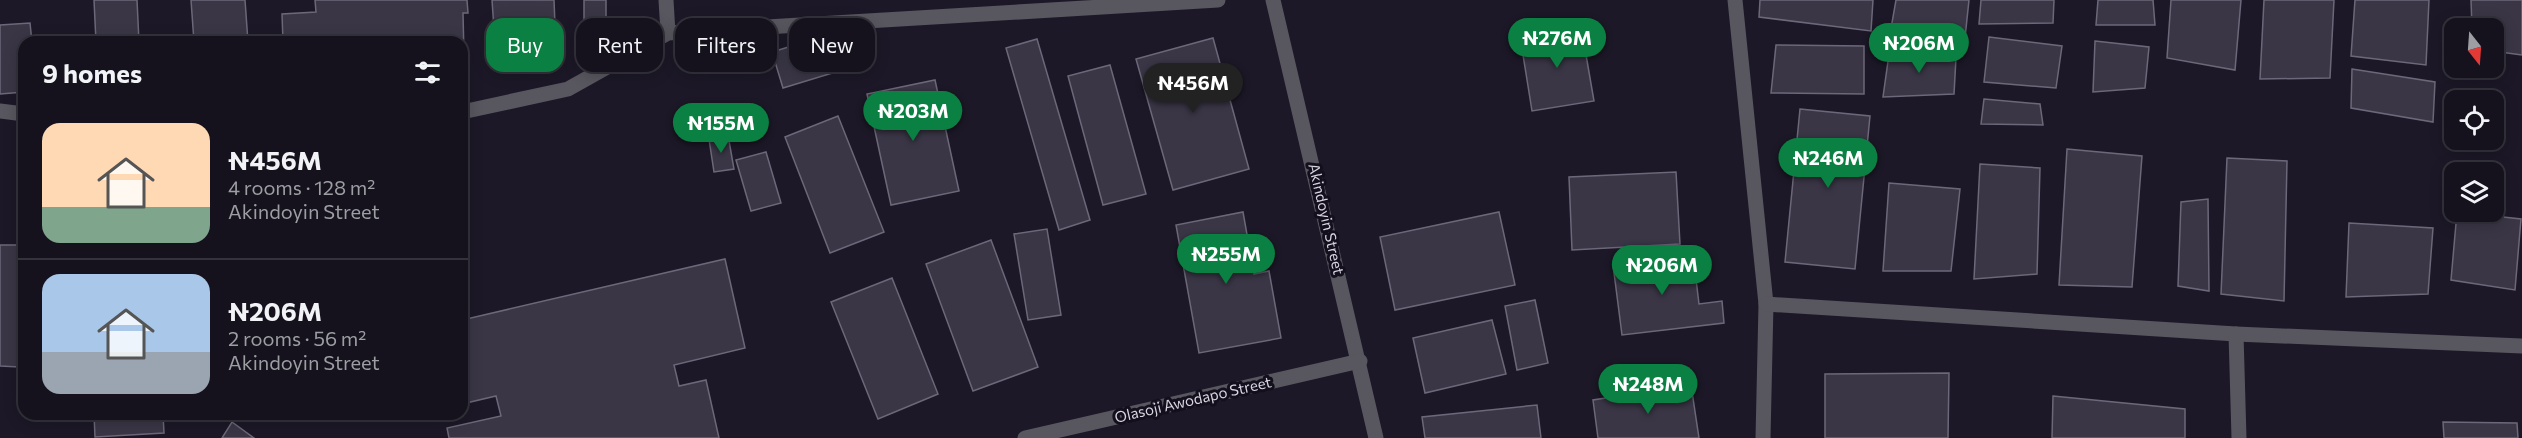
<!DOCTYPE html>
<html lang="en">
<head>
<meta charset="utf-8">
<style>
	:root { --surface:#15121d; --page:#1e1b26; --text:#f1f3f6; --muted:#9d9ea4; --line:#34323b; --accent:#0b8043 }
	body { margin:0; font-family:Commissioner,sans-serif; background:var(--page); color:var(--text); height:100vh; display:flex; flex-direction:column; font-size:22px; white-space:nowrap }
	* { box-sizing:border-box; margin:0 }
	p { font-size:20px; color:var(--muted) }
	.icon { flex:none; width:33px; height:33px; fill:none; stroke:currentColor; stroke-width:2; stroke-linecap:round; stroke-linejoin:round }
	.map { position:relative; flex:1; overflow:hidden }
	.side { position:absolute; left:18px; top:36px; width:450px; height:384px; display:flex; flex-direction:column; background:var(--surface); border-radius:18px; box-shadow:0 3px 15px #0003,0 0 0 2px var(--line) }
	.side>* { flex:none }
	.banner { position:absolute; left:486px; top:18px; width:570px; height:54px; display:flex; gap:12px }
	.needle { width:39px; rotate:163deg }
	.controls { position:absolute; left:2444px; top:18px; display:grid; gap:12px }
	.controls a { display:grid; place-items:center; width:60px; height:60px; border-radius:12px; background:var(--surface); box-shadow:0 3px 15px #0003,0 0 0 2px var(--line); font-size:30px }
	.price { position:absolute; translate:-50% -51px; padding:0 14px; border-radius:21px; background:var(--accent); color:#fff; font-size:20px; line-height:39px; filter:drop-shadow(0 2px 3px #0008) }
	.price::after { content:''; position:absolute; left:50%; top:36px; width:18px; height:14px; margin-left:-9px; background:inherit; clip-path:polygon(0 0,100% 0,50% 100%) }
	.price.current { background:#222; color:#fff }
	ul { padding:0; list-style:none }
	li { display:flex; align-items:center; gap:18px; height:150px; padding:0 24px }
	li+li { border-top:2px solid var(--line) }
	li span { display:grid; place-items:center; flex:none; width:168px; height:120px; border-radius:18px; color:#555 }
	li>.icon { margin-inline-start:auto }
	span .icon { width:72px; height:72px; fill:#fffc; stroke-width:1 }
	li b { font-size:26px }
	h2 { display:flex; justify-content:space-between; align-items:center; height:72px; padding:0 24px; font-size:26px }
	.chip { padding:0 21px; border-radius:18px; background:var(--surface); box-shadow:0 3px 15px #0003,0 0 0 2px var(--line); font-size:21px; line-height:54px }
	.chip.current { background:var(--accent); color:#fff }
	.map>svg:first-child { display:block }
	.building { fill:#3a3646; stroke:#6c687a; stroke-width:1.5 }
	.lines { fill:none; stroke-linecap:round; stroke-linejoin:round }
	.minor { stroke:#58565e; stroke-width:15 }
	.labels { text-anchor:middle; stroke-width:6; stroke-linejoin:round; paint-order:stroke }
	.street-label { font-size:15px; fill:#d7d5df; stroke:#130f1d }
</style>
</head>
<body>
<div class="map">
<svg width="2522" height="438" viewBox="0 0 2522 438">
	<rect width="100%" height="100%" fill="#1c1827"/>
	<g class="building">
		<path d="M 94,0 L 137,0 L 139,42 L 96,42 Z"/>
		<path d="M 191,0 L 245,0 L 248,42 L 194,42 Z"/>
		<path d="M 315,0 L 467,0 L 468,13 L 463,13 L 464,56 L 462,56 L 462,42 L 283,42 L 282,14 L 316,12 Z"/>
		<path d="M 492,0 L 554,0 L 555,25 L 494,29 Z"/>
		<path d="M 584,0 L 606,0 L 606,22 L 584,21 Z"/>
		<path d="M 1760,0 L 1873,0 L 1871,31 L 1759,17 Z"/>
		<path d="M 1896,0 L 1969,0 L 1965,38 L 1890,34 Z"/>
		<path d="M 1981,0 L 2054,0 L 2053,23 L 1979,24 Z"/>
		<path d="M 2098,0 L 2153,0 L 2155,25 L 2096,25 Z"/>
		<path d="M 2171,0 L 2241,0 L 2235,70 L 2167,58 Z"/>
		<path d="M 2264,0 L 2334,0 L 2330,78 L 2260,79 Z"/>
		<path d="M 2355,0 L 2429,0 L 2426,65 L 2351,56 Z"/>
		<path d="M 2471,0 L 2522,0 L 2522,55 L 2493,51 L 2493,28 L 2472,28 Z"/>
		<path d="M 30,23 L 32,42 L 24,42 L 24,92 L 0,94 L 0,25 Z"/>
		<path d="M 1581,26 L 1594,101 L 1532,111 L 1520,36 Z"/>
		<path d="M 851,28 L 862,64 L 783,88 L 772,52 Z"/>
		<path d="M 1989,37 L 2062,46 L 2056,88 L 1984,82 Z"/>
		<path d="M 1213,38 L 1249,169 L 1173,190 L 1136,59 Z"/>
		<path d="M 1037,39 L 1090,220 L 1059,230 L 1006,48 Z"/>
		<path d="M 2095,41 L 2149,47 L 2145,88 L 2093,92 Z"/>
		<path d="M 1776,45 L 1864,46 L 1864,94 L 1771,93 Z"/>
		<path d="M 1890,47 L 1956,58 L 1954,94 L 1883,97 Z"/>
		<path d="M 1110,65 L 1146,194 L 1103,205 L 1068,76 Z"/>
		<path d="M 2352,69 L 2435,82 L 2433,122 L 2351,108 Z"/>
		<path d="M 935,80 L 959,191 L 891,205 L 867,94 Z"/>
		<path d="M 1984,99 L 2040,104 L 2043,125 L 1981,124 Z"/>
		<path d="M 1800,109 L 1870,116 L 1855,269 L 1785,262 Z"/>
		<path d="M 838,116 L 884,232 L 830,253 L 785,137 Z"/>
		<path d="M 728,135 L 734,169 L 714,172 L 709,139 Z"/>
		<path d="M 2067,149 L 2142,156 L 2132,287 L 2059,285 Z"/>
		<path d="M 766,152 L 781,203 L 751,211 L 736,160 Z"/>
		<path d="M 2227,158 L 2287,161 L 2284,301 L 2221,294 Z"/>
		<path d="M 1980,164 L 2040,168 L 2037,274 L 1974,279 Z"/>
		<path d="M 1676,172 L 1680,244 L 1572,250 L 1569,177 Z"/>
		<path d="M 1889,183 L 1960,189 L 1951,271 L 1883,271 Z"/>
		<path d="M 2208,199 L 2209,291 L 2178,286 L 2181,202 Z"/>
		<path d="M 1243,212 L 1254,274 L 1269,271 L 1281,338 L 1199,353 L 1176,225 Z"/>
		<path d="M 1499,212 L 1515,285 L 1395,310 L 1380,237 Z"/>
		<path d="M 2457,212 L 2521,219 L 2515,290 L 2451,280 Z"/>
		<path d="M 2349,223 L 2433,228 L 2428,294 L 2346,297 Z"/>
		<path d="M 1047,229 L 1061,315 L 1028,320 L 1014,234 Z"/>
		<path d="M 991,240 L 1038,367 L 973,391 L 926,264 Z"/>
		<path d="M 0,245 L 24,245 L 19,367 L 0,366 Z"/>
		<path d="M 1693,254 L 1699,304 L 1722,301 L 1724,323 L 1622,335 L 1613,265 Z"/>
		<path d="M 725,259 L 745,348 L 674,365 L 679,386 L 706,380 L 719,438 L 449,438 L 447,428 L 501,416 L 496,396 L 462,404 L 462,320 Z"/>
		<path d="M 892,278 L 938,394 L 878,419 L 831,302 Z"/>
		<path d="M 1535,300 L 1548,363 L 1517,370 L 1505,306 Z"/>
		<path d="M 1492,320 L 1506,374 L 1425,393 L 1413,338 Z"/>
		<path d="M 1949,373 L 1948,438 L 1825,438 L 1825,374 Z"/>
		<path d="M 1691,385 L 1699,438 L 1598,438 L 1593,400 Z"/>
		<path d="M 2053,396 L 2185,409 L 2185,438 L 2052,438 Z"/>
		<path d="M 1537,405 L 1541,438 L 1425,438 L 1422,417 Z"/>
		<path d="M 94,414 L 163,414 L 164,433 L 95,437 Z"/>
		<path d="M 190,414 L 222,414 L 191,421 Z"/>
		<path d="M 232,422 L 254,438 L 222,438 Z"/>
		<path d="M 2443,422 L 2517,423 L 2518,438 L 2444,438 Z"/>
	</g>
	<g class="lines">
		<g class="minor">
			<path d="M 666,0 L 668,33"/>
			<path d="M 1273,0 L 1376,438"/>
			<path d="M 1735,0 L 1766,304 L 1763,438"/>
			<path d="M 0,111 L 24,114"/>
			<path d="M 462,112 L 568,89 L 668,33 L 1218,0"/>
			<path d="M 1766,304 L 2236,334 L 2522,346"/>
			<path d="M 2236,334 L 2239,438"/>
			<path d="M 1025,438 L 1360,361"/>
		</g>
	</g>
	<g class="labels">
		<g class="street-label">
			<text transform="translate(1326 219) rotate(77)" y="5">Akindoyin Street</text>
			<text transform="translate(1193 400) rotate(-13)" y="5">Olasoji Awodapo Street</text>
		</g>
	</g>
</svg>
<div class="controls">
<a><svg class="needle" viewBox="-14 -14 28 28"><path d="M0-13l5 13h-10z" fill="#e53935"/><path d="M0 13l5-13h-10z" fill="#9d9ea4"/></svg></a>
<a><svg class="icon" aria-label="locate" viewBox="0 0 24 24"><circle cx="12" cy="12" r="6"/><path d="M12 2v4M12 18v4M2 12h4M18 12h4"/></svg></a>
<a><svg class="icon" aria-label="layers" viewBox="0 0 24 24"><path d="M12 4l9 5-9 5-9-5zM3 14l9 5 9-5"/></svg></a>
</div>
<b class="price" style="left:1557px;top:69px">₦276M</b>
<b class="price" style="left:1919px;top:74px">₦206M</b>
<b class="price current" style="left:1193px;top:114px">₦456M</b>
<b class="price" style="left:913px;top:142px">₦203M</b>
<b class="price" style="left:721px;top:154px">₦155M</b>
<b class="price" style="left:1828px;top:189px">₦246M</b>
<b class="price" style="left:1226px;top:285px">₦255M</b>
<b class="price" style="left:1662px;top:296px">₦206M</b>
<b class="price" style="left:1648px;top:415px">₦248M</b>
<div class="banner">
<a class="chip current">Buy</a>
<a class="chip">Rent</a>
<a class="chip">Filters</a>
<a class="chip">New</a>
</div>
<section class="side">
<h2>9 homes<svg class="icon" aria-label="filters" viewBox="0 0 24 24"><path d="M4 7h16M4 17h16"/><circle cx="9" cy="7" r="2"/><circle cx="15" cy="17" r="2"/></svg></h2>
<ul>
<li><span style="background:linear-gradient(#ffd9b3 70%,#7fa58c 0)"><svg class="icon" aria-label="home" viewBox="0 0 24 24"><path d="M3 11l9-7 9 7M6 9v11h12V9"/></svg></span><div><b>₦456M</b><p>4 rooms · 128 m²</p><p>Akindoyin Street</p></div></li>
<li><span style="background:linear-gradient(#a9c7e8 65%,#9aa5b1 0)"><svg class="icon" aria-label="home" viewBox="0 0 24 24"><path d="M3 11l9-7 9 7M6 9v11h12V9"/></svg></span><div><b>₦206M</b><p>2 rooms · 56 m²</p><p>Akindoyin Street</p></div></li>
</ul>
</section>
</div>
</body>
</html>
